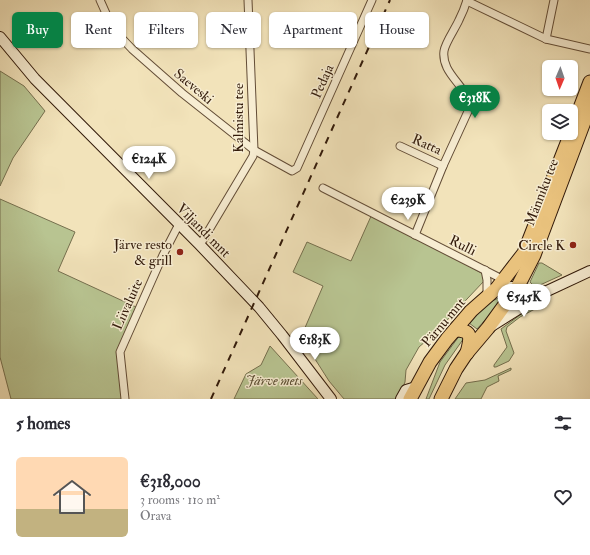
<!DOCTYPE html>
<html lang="en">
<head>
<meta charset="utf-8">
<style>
	:root { --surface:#fff; --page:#f7f7f7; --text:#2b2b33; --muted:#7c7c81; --accent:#0b8043 }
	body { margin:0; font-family:"IM FELL Double Pica",serif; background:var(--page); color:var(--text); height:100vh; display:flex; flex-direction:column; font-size:15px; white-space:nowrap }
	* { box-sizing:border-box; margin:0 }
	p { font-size:13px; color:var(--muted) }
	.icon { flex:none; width:22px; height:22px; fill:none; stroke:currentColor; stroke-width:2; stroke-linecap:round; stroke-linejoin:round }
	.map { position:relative; height:399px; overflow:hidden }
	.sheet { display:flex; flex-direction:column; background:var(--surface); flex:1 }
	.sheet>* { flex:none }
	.hud { position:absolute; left:12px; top:12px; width:566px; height:36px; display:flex; gap:8px }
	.needle { width:26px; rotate:182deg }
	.fabs { position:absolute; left:542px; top:60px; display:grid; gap:8px }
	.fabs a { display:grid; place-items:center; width:36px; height:36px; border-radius:6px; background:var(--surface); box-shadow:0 1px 3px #0004; font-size:20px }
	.price { position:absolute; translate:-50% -34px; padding:0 9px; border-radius:14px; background:#fff; color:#222; font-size:13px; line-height:26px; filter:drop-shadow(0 1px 2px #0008) }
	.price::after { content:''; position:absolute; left:50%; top:24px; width:12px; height:9px; margin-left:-6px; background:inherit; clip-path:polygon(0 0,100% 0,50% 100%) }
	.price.selected { background:var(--accent); color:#fff }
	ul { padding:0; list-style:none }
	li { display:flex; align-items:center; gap:12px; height:100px; padding:0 16px }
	li span { display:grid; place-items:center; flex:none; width:112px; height:80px; border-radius:6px; color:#555 }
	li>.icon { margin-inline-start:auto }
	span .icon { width:48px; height:48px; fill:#fffc; stroke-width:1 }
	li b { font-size:17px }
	h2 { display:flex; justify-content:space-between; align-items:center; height:48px; padding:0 16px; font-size:17px }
	.chip { padding:0 14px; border-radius:6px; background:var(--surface); box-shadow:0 1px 3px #0004; font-size:14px; line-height:36px }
	.chip.selected { background:var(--accent); color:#fff }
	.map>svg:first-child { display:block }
	.green { fill:#b8c491; stroke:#756f4e }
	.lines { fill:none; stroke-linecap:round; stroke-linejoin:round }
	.street-casing { stroke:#624c36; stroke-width:9 }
	.secondary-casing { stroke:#321a0a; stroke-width:12 }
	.highway-casing { stroke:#321a0a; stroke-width:15 }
	.street { stroke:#f7edd2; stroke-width:7 }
	.secondary { stroke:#f7edd2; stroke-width:10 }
	.highway { stroke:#e9c27d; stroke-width:13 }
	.rail { stroke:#321a0a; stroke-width:2; stroke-dasharray:7 7; stroke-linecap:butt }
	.poi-dot { fill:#8f2418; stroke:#f7edd2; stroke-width:1.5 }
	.labels { text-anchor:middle; stroke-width:3; stroke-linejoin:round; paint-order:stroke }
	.street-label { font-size:14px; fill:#321a0a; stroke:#f7edd2 }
	.poi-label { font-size:14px; fill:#321a0a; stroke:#f7edd2; text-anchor:end }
	.park-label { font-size:14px; font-style:italic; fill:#5a4d32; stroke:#f7edd2 }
</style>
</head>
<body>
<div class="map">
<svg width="590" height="399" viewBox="0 0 590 399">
	<rect width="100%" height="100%" fill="#f2e3ba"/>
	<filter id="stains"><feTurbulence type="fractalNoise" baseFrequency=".005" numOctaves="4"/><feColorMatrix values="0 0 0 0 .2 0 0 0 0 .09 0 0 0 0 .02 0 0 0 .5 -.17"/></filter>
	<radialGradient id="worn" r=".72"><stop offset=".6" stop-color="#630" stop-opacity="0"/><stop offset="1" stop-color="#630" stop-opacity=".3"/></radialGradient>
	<g class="green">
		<path d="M 0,71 L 24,86 L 45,111 L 13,158 L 0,186 Z"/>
		<path d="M 0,199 L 75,232 L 58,271 L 136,307 L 117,351 L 122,399 L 11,399 L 0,357 Z"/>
		<path d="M 372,214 L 415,235 L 483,274 L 484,281 L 434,334 L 419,347 L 406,370 L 405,382 L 401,392 L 397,399 L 344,399 L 329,381 L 301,337 L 323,286 L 293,272 L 307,242 L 351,261 Z"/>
		<path d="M 539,263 L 542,263 L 562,275 L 540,285 L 533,285 L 530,282 Z"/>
		<path d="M 505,295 L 497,307 L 477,329 L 469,323 L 490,302 Z"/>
		<path d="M 547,300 L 546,303 L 520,317 L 507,327 L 506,331 L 514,353 L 509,361 L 496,367 L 494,367 L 494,365 L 507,347 L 501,329 L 524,312 Z"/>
		<path d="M 460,335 L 464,338 L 445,365 L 429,399 L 426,399 L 440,362 Z"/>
		<path d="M 270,346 L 318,399 L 234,399 L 246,374 L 261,365 Z"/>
		<path d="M 511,368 L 511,370 L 498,376 L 499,381 L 487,387 L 481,399 L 455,399 L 466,383 L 485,380 Z"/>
	</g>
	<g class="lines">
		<g class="street-casing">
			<g id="street">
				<path d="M 100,0 L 113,29 L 132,49 L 182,93 L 254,150 L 292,171 L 297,168 L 372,0"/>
				<path d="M 467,1 L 546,39 L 590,49"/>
				<path d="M 546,39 L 554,0"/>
				<path d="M 400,146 L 443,166"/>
				<path d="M 323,188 L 506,281"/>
				<path d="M 415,235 L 443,166 L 470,107 C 467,85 441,74 444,51 C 445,43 455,29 459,20 C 462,14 465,7 467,0"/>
				<path d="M 200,245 L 253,156 L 254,150 L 248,0"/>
				<path d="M 485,270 L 487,280 L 487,297"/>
				<path d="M 125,399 L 120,352 L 163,255 L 179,224"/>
			</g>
		</g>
		<g class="secondary-casing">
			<g id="secondary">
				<path d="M 0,37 L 35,79 L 199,244 L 259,307 L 282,335 L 331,399"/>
				<path d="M 497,288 L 512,287 L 536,293 L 547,291 L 590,271"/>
				<path d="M 490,327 L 517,310 L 538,298 L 546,292"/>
				<path d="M 401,399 L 406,390 L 416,387"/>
			</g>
		</g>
		<g class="highway-casing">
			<g id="highway">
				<path d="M 577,116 L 590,82"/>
				<path d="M 455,330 C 473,330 471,338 467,353"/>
				<path d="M 410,399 L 430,362 L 447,339 L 471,311 L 497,288 L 524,253 L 571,133"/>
				<path d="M 441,399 L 456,369 L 466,354 L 488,328 L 517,288 L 534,255 L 590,106"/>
			</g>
		</g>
		<use href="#street" class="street"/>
		<use href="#secondary" class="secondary"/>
		<use href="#highway" class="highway"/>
		<path class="rail" d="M 211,399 L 390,0"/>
	</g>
	<g class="poi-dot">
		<circle cx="573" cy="245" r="4"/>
		<circle cx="180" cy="252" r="4"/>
	</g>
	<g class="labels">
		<g class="street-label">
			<text transform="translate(322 81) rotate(-66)" y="5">Pedaja</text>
			<text transform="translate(194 86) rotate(40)" y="5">Saeveski</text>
			<text transform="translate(238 118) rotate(-90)" y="5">Kalmistu tee</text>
			<text transform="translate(427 144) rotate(24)" y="5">Ratta</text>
			<text transform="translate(541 192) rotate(-69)" y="5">Männiku tee</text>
			<text transform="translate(204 230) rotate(45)" y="5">Viljandi mnt</text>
			<text transform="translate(463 245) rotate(26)" y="5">Rulli</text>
			<text transform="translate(127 304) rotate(-66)" y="5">Liivaluite</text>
			<text transform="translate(443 322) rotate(-50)" y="5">Pärnu mnt</text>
		</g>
		<g class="poi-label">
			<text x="172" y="249">Järve resto<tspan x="172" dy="16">&amp; grill</tspan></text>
			<text x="565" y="250">Circle K</text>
		</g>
		<g class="park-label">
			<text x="274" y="385">Järve mets</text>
		</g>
	</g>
	<rect width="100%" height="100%" filter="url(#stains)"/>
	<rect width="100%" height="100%" fill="url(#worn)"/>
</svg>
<div class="fabs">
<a><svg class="needle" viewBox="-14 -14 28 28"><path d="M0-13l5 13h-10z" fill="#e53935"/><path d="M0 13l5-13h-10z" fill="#7c7c81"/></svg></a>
<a><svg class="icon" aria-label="layers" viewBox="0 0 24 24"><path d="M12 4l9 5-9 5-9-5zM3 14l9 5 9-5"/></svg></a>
</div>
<b class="price selected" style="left:475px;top:119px">€318K</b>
<b class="price" style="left:149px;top:180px">€124K</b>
<b class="price" style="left:408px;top:221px">€239K</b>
<b class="price" style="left:524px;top:318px">€545K</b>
<b class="price" style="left:315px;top:361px">€183K</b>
<div class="hud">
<a class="chip selected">Buy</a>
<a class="chip">Rent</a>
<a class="chip">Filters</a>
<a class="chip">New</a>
<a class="chip">Apartment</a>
<a class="chip">House</a>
</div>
</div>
<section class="sheet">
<h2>5 homes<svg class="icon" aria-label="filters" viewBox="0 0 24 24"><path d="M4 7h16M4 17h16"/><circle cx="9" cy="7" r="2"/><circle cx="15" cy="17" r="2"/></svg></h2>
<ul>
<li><span style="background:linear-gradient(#ffd9b3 65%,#c2b280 0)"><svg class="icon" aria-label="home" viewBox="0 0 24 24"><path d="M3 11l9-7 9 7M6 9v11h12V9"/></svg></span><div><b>€318,000</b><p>3 rooms · 110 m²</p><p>Orava</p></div><svg class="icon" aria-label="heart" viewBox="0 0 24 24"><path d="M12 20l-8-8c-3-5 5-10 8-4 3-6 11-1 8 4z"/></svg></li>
</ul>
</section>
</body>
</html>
